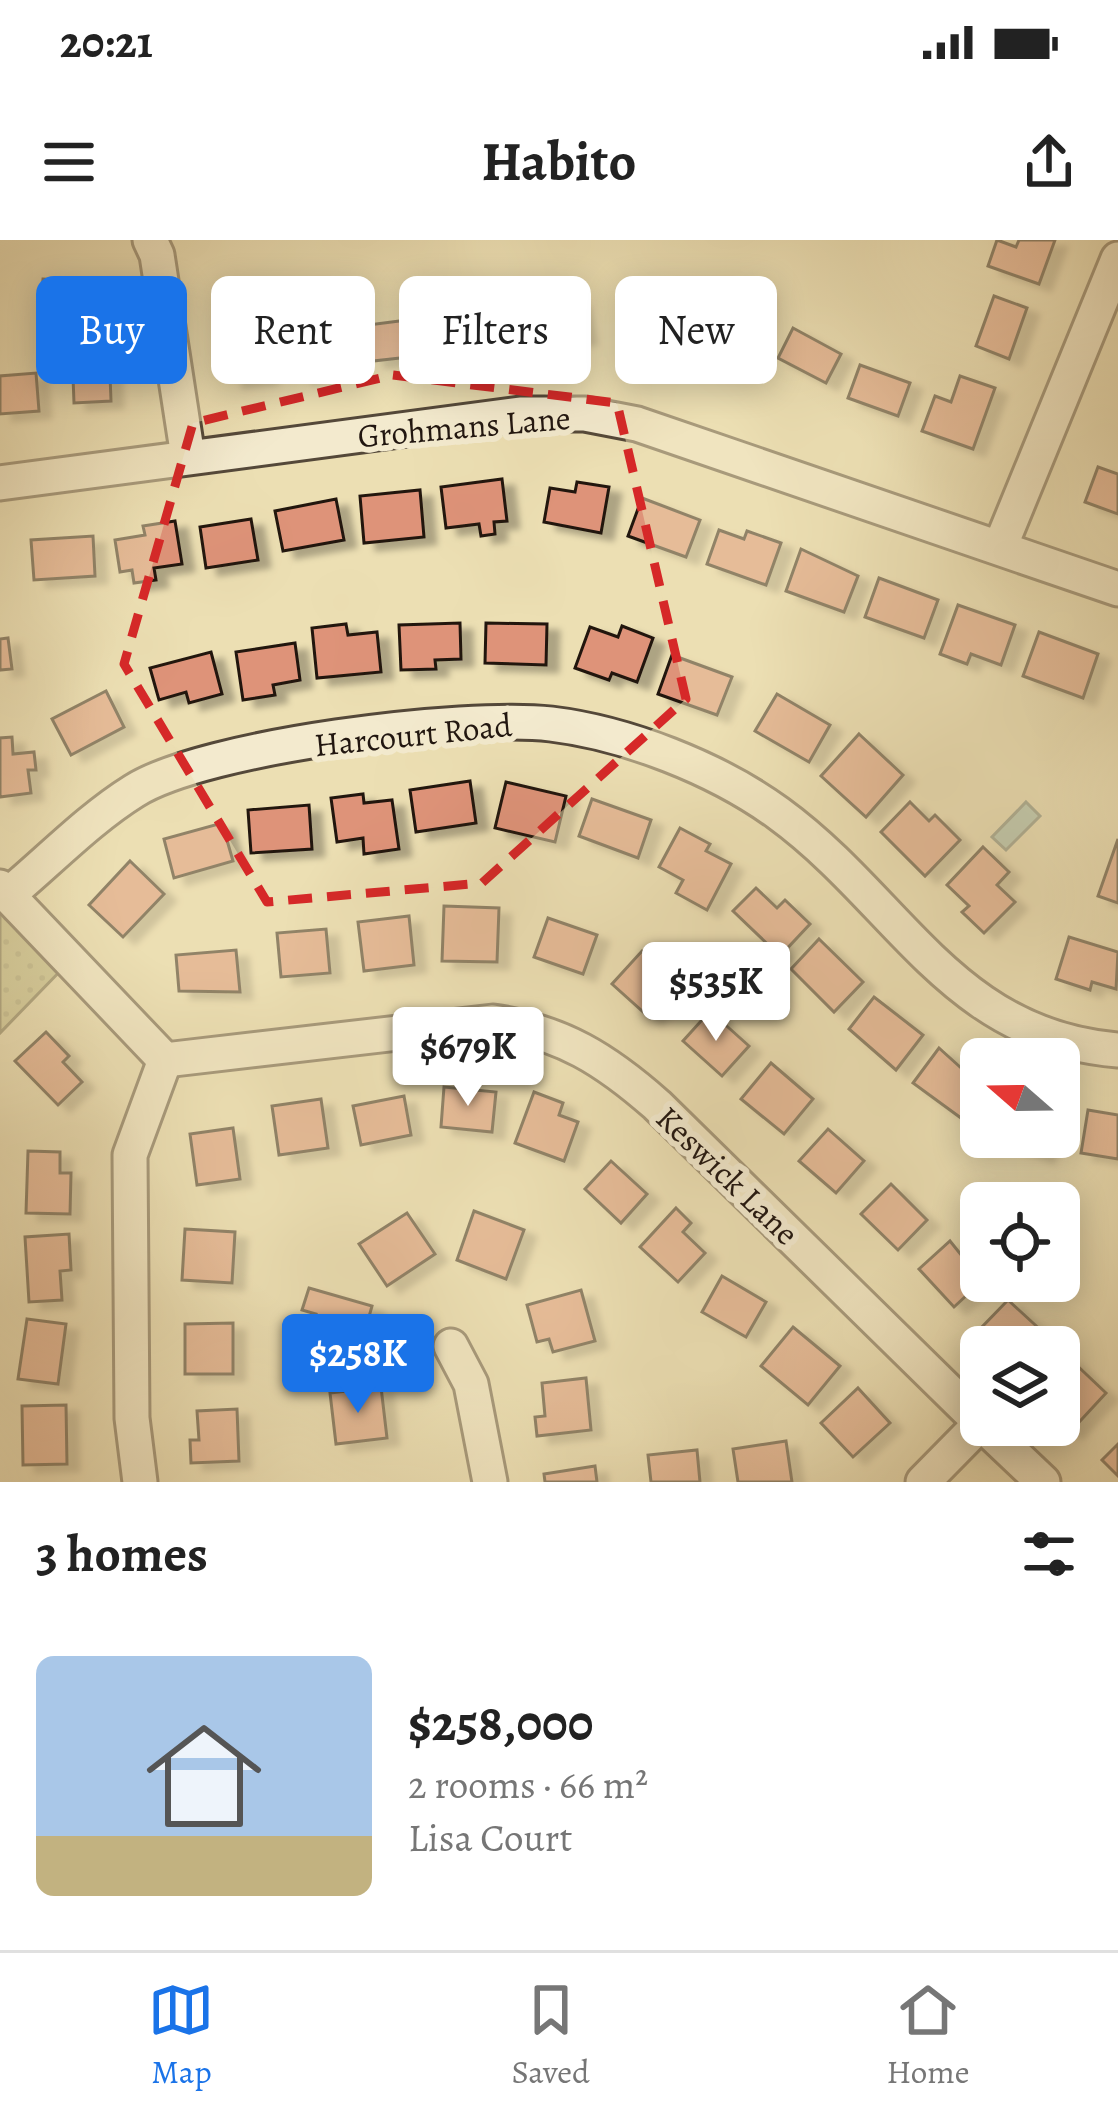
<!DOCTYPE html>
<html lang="en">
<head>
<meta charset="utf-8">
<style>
	:root { --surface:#fff; --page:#f2f2f2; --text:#222; --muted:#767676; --line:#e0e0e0; --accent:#1a73e8 }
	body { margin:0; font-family:Alegreya,serif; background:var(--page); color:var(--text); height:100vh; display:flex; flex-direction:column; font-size:45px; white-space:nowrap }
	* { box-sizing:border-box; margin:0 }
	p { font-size:39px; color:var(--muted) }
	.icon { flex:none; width:66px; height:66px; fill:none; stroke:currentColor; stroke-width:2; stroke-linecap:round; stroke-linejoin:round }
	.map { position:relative; height:1242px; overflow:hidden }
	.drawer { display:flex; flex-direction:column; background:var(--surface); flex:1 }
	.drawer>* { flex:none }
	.guide { position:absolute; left:36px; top:36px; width:1047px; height:108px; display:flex; gap:24px }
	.needle { width:78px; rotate:290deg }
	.buttons { position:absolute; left:960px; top:798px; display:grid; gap:24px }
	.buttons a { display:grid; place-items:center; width:120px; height:120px; border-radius:18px; background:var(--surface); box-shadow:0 6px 30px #0003; font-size:60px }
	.price { position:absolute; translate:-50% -102px; padding:0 27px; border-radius:12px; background:#fff; color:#222; font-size:39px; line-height:78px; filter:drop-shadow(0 3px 6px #0008) }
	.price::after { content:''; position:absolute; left:50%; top:72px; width:36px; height:27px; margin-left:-18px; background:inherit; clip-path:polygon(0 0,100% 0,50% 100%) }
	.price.on { background:var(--accent); color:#fff }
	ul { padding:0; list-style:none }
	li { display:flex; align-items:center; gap:36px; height:300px; padding:0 36px }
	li+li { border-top:3px solid var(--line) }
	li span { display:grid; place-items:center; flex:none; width:336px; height:240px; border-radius:18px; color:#555 }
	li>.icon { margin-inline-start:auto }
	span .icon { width:144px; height:144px; fill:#fffc; stroke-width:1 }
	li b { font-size:51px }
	h2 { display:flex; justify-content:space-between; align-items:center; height:144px; padding:0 36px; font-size:51px }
	.pill { padding:0 42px; border-radius:18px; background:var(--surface); box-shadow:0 6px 30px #0003; font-size:42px; line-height:108px }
	.pill.on { background:var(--accent); color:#fff }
	.status { display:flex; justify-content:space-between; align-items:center; height:84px; padding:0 60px; background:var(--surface); direction:ltr }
	.status svg { height:33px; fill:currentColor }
	header { display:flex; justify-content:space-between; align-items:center; height:156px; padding:0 36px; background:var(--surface); font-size:54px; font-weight:700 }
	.tabs { display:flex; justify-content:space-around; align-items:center; height:168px; border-top:3px solid var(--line); background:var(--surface); font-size:33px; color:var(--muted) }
	.tabs a { display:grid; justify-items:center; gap:6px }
	.tabs .on { color:var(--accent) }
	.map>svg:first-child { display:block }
	.grass { fill:url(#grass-dots); stroke:#706a4c; stroke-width:3 }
	.water { fill:url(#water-ripples); stroke:#697a71; stroke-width:3 }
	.building { fill:#de9379; stroke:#211610; stroke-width:3; filter:url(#shadow) }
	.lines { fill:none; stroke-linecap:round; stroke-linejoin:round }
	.minor-casing { stroke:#544839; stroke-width:39 }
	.minor { stroke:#f3eace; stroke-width:33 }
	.marked { fill:none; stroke:#d62828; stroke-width:9; stroke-dasharray:24 15; stroke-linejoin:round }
	.labels { text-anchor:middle; stroke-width:12; stroke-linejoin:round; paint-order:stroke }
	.street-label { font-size:33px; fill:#211610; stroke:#f3eace }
</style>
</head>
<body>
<div class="status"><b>20:21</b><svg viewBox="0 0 49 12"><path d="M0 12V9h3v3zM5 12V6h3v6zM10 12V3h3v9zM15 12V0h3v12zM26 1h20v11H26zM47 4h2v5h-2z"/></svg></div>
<header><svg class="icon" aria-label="menu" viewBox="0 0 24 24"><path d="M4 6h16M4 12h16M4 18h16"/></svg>Habito<svg class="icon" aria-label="share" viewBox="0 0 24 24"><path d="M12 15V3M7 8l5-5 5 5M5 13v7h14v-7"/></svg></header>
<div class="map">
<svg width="1118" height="1242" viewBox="0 0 1118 1242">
	<defs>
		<pattern id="grass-dots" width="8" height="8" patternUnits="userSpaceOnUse" patternTransform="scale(3)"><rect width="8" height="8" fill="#c0bf87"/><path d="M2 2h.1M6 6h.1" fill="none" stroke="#a5a374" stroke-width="1.8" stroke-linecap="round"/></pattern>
		<pattern id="water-ripples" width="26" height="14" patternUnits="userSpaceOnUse" patternTransform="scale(3)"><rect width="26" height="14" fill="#99bcb2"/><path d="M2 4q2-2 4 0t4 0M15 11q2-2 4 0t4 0" fill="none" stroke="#84a198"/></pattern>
		<filter id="shadow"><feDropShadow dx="12" dy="7" stdDeviation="3" flood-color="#0004"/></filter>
	</defs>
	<rect width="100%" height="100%" fill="#ecdfb3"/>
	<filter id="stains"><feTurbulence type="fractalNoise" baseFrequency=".00167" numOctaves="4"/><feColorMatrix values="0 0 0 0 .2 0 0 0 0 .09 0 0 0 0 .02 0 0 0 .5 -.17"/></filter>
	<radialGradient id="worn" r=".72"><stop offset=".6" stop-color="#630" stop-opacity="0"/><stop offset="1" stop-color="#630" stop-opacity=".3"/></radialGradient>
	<path class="grass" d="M 0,647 L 68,723 L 0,793 Z"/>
	<path class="water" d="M 1026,562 L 1040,576 L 1006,610 L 992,597 Z"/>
	<g class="building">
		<path d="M 997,0 L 1016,7 L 1019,0 L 1055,0 L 1039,44 L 988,26 Z"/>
		<path d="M 43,39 L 98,43 L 96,79 L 40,75 Z"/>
		<path d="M 709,46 L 762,49 L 760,85 L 706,81 Z"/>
		<path d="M 494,55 L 500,107 L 448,113 L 444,76 L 479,72 L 477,57 Z"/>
		<path d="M 994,56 L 1027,68 L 1009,119 L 976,106 Z"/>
		<path d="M 577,60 L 585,97 L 533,108 L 526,71 Z"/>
		<path d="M 257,63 L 266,137 L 231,141 L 221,68 Z"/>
		<path d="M 423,78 L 427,115 L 373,121 L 368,85 Z"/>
		<path d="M 793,88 L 841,114 L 826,143 L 778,118 Z"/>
		<path d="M 346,92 L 350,124 L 321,127 L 322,134 L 300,137 L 295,97 Z"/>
		<path d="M 109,109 L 111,161 L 74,163 L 72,110 Z"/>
		<path d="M 860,125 L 910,143 L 898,176 L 848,158 Z"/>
		<path d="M 36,133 L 39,171 L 0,174 L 0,136 Z"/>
		<path d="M 960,136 L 995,148 L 973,209 L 922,191 L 935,156 L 951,162 Z"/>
		<path d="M 1098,227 L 1118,234 L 1118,274 L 1085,262 Z"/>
		<path d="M 502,239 L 507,281 L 494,282 L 495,294 L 481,296 L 479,284 L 446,288 L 441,247 Z"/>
		<path d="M 577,242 L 609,247 L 601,293 L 544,282 L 550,248 L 575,252 Z"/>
		<path d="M 420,250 L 424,297 L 364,303 L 360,256 Z"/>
		<path d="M 642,258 L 700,280 L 686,317 L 628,296 Z"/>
		<path d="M 336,259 L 344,300 L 283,311 L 275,271 Z"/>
		<path d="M 251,279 L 258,320 L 206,328 L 200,287 Z"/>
		<path d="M 175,281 L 182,324 L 154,328 L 156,340 L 134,343 L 132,330 L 120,332 L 115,300 L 145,295 L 143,286 Z"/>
		<path d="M 719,290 L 744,299 L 747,291 L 781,303 L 766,345 L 707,324 Z"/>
		<path d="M 93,296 L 95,336 L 34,340 L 31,300 Z"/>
		<path d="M 801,309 L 858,336 L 844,372 L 786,351 Z"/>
		<path d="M 879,338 L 938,360 L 924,398 L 865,377 Z"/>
		<path d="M 958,365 L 1015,385 L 1001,425 L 971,414 L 967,424 L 940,414 Z"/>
		<path d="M 460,383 L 461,419 L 435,420 L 436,429 L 401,430 L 399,385 Z"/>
		<path d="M 486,383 L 547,384 L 546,425 L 485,423 Z"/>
		<path d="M 346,384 L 348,395 L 377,392 L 381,432 L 317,438 L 312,388 Z"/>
		<path d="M 622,386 L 653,398 L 637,442 L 612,433 L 609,440 L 575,428 L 590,387 L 618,397 Z"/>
		<path d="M 1039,392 L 1098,414 L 1083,458 L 1023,436 Z"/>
		<path d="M 8,398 L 12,429 L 0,430 L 0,399 Z"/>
		<path d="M 295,403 L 300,440 L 273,445 L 275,455 L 243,460 L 236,412 Z"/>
		<path d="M 211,412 L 222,454 L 189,463 L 186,452 L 159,460 L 150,428 Z"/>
		<path d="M 672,415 L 732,437 L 717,475 L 658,454 Z"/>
		<path d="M 106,451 L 124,487 L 71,515 L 52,479 Z"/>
		<path d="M 777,454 L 830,485 L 809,522 L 755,491 Z"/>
		<path d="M 859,494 L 903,535 L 866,577 L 821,536 Z"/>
		<path d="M 12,497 L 13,514 L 34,512 L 36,530 L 28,530 L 31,553 L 0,557 L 0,498 Z"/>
		<path d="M 470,541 L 476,583 L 416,592 L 410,550 Z"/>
		<path d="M 506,542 L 566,556 L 555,602 L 495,588 Z"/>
		<path d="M 363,554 L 364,563 L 392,560 L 399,609 L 364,614 L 363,598 L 337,602 L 331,558 Z"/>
		<path d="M 592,559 L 651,580 L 638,618 L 579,596 Z"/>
		<path d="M 910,562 L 929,581 L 935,575 L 960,600 L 925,636 L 881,592 Z"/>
		<path d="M 309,565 L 312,609 L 251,613 L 248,570 Z"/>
		<path d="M 222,583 L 233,621 L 174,638 L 164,599 Z"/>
		<path d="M 680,588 L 710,604 L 706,611 L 731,624 L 707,670 L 676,653 L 683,640 L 659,627 Z"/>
		<path d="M 1118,599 L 1118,663 L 1098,656 Z"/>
		<path d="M 983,607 L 1009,632 L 997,645 L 1015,662 L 984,693 L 962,672 L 969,666 L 947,645 Z"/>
		<path d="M 130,621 L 164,654 L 123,697 L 89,665 Z"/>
		<path d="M 756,648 L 777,668 L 785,660 L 810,684 L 780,716 L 733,671 Z"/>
		<path d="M 444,666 L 499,668 L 497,722 L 442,721 Z"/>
		<path d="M 409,676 L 414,725 L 364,731 L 358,682 Z"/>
		<path d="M 548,678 L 597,695 L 583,734 L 534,717 Z"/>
		<path d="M 326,689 L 330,733 L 281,737 L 277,693 Z"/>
		<path d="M 1069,697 L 1118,712 L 1116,749 L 1092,742 L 1090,750 L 1056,739 Z"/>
		<path d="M 819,699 L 863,742 L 834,772 L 791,729 Z"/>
		<path d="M 236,710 L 240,752 L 179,751 L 176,715 Z"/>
		<path d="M 642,711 L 679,744 L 650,778 L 612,744 Z"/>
		<path d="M 874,757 L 923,795 L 896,830 L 849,789 Z"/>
		<path d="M 710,771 L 749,806 L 722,836 L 683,801 Z"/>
		<path d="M 46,792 L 69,816 L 63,822 L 82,842 L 58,865 L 15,821 Z"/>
		<path d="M 939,808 L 981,846 L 961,878 L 913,843 Z"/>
		<path d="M 771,823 L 813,859 L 784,894 L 741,859 Z"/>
		<path d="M 444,847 L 496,852 L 492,892 L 441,887 Z"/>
		<path d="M 534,852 L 563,863 L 559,875 L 578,882 L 564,921 L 515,903 Z"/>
		<path d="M 404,856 L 411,895 L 361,905 L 353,866 Z"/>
		<path d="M 321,859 L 328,908 L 279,915 L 272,866 Z"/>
		<path d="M 1088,870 L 1118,875 L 1118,919 L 1081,913 Z"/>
		<path d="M 233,888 L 240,939 L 197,945 L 190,894 Z"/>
		<path d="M 828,889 L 864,921 L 836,953 L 799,921 Z"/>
		<path d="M 991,897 L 1049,897 L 1042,916 Z"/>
		<path d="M 28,911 L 60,912 L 60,933 L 71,933 L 70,974 L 26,973 Z"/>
		<path d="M 611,921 L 647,954 L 621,983 L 585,949 Z"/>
		<path d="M 891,944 L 927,980 L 898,1010 L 861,974 Z"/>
		<path d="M 676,968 L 691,983 L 683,992 L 705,1013 L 678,1042 L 640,1007 Z"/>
		<path d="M 474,971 L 524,990 L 506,1039 L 457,1020 Z"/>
		<path d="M 407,973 L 435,1014 L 387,1046 L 359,1004 Z"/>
		<path d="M 185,989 L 235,992 L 232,1043 L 182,1040 Z"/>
		<path d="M 69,994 L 71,1030 L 60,1031 L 62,1060 L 29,1062 L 25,997 Z"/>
		<path d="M 950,1001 L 982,1041 L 954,1067 L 919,1029 Z"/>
		<path d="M 722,1036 L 766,1062 L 746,1097 L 702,1072 Z"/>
		<path d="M 309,1048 L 372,1066 L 358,1116 L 308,1101 L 316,1074 L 302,1070 Z"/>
		<path d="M 581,1050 L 595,1101 L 553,1112 L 549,1099 L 537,1102 L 527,1065 Z"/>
		<path d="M 1008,1060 L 1045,1094 L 1033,1107 L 999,1107 L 980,1089 Z"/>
		<path d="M 27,1079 L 66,1084 L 58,1144 L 18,1139 Z"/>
		<path d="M 233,1083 L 233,1134 L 185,1134 L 185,1084 Z"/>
		<path d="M 793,1087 L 840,1126 L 808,1165 L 761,1126 Z"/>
		<path d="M 1068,1117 L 1106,1153 L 1070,1192 L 1059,1182 L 1059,1127 Z"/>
		<path d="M 586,1138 L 591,1190 L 537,1196 L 535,1177 L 545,1176 L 542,1143 Z"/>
		<path d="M 381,1147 L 387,1198 L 336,1204 L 330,1153 Z"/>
		<path d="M 858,1148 L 890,1183 L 853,1217 L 821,1183 Z"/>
		<path d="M 66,1165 L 67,1224 L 23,1225 L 22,1166 Z"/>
		<path d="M 237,1169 L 239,1221 L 191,1223 L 190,1200 L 199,1200 L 197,1171 Z"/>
		<path d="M 786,1201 L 792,1242 L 738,1242 L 733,1209 Z"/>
		<path d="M 1118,1204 L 1118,1236 L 1102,1220 Z"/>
		<path d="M 697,1210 L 700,1242 L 651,1242 L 648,1215 Z"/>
		<path d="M 595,1226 L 597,1242 L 545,1242 L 544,1234 Z"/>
	</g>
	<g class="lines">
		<g class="minor-casing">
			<g id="minor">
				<path d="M 150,0 L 157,15 L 188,217"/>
				<path d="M 0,243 L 520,174 L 585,174 L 637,184 L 1118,349"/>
				<path d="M 1000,307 L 1118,19"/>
				<path d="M 0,647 L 165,820 L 493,782 C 562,792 606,820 657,865 L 981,1183"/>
				<path d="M 8,655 C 49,621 89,579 134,551 C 205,506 466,474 551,484 C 626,493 716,528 778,573 C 899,661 952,797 1118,810"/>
				<path d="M 451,1106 L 471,1144 L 490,1242"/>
				<path d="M 983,1185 L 1043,1242"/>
				<path d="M 140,1242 L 132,1178 L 130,915 L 165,820"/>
				<path d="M 923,1242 L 981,1183"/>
			</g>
		</g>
		<use href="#minor" class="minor"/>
	</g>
	<path d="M0 0H1118V1242H0ZM 393,135 L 617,163 L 686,459 L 482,643 L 267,662 L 124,424 L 193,183 Z" fill="#ecdfb3" fill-opacity=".55" fill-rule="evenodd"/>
	<path class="marked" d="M 393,135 L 617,163 L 686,459 L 482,643 L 267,662 L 124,424 L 193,183 Z"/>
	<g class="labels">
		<g class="street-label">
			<text transform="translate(464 186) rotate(-5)" y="12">Grohmans Lane</text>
			<text transform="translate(413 494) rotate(-6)" y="12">Harcourt Road</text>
			<text transform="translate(728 935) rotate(44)" y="12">Keswick Lane</text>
		</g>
	</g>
	<rect width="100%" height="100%" filter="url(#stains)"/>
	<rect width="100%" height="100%" fill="url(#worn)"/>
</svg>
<div class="buttons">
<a><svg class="needle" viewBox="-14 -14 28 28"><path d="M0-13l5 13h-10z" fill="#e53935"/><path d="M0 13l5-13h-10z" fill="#767676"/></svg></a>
<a><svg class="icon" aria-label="locate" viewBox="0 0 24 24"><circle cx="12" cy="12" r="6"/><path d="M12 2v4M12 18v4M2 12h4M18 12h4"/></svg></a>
<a><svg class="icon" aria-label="layers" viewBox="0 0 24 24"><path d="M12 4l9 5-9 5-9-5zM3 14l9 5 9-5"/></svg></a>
</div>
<b class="price" style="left:716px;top:804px">$535K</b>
<b class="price" style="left:468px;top:869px">$679K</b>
<b class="price on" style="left:358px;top:1176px">$258K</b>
<div class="guide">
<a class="pill on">Buy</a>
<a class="pill">Rent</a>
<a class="pill">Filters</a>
<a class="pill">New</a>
</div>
</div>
<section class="drawer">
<h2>3 homes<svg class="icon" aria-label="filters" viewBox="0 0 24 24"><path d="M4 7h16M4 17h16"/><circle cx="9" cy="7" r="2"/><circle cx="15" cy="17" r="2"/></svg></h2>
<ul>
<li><span style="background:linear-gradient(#a9c7e8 75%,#c2b280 0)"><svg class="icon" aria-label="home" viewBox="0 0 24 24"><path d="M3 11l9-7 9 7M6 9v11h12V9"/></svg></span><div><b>$258,000</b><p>2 rooms · 66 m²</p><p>Lisa Court</p></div></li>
</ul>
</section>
<nav class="tabs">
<a class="on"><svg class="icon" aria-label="map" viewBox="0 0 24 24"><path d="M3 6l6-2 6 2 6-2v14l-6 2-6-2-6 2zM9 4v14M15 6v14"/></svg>Map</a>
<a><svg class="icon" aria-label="saved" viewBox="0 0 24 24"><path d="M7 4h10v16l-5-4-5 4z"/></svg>Saved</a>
<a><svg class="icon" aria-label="home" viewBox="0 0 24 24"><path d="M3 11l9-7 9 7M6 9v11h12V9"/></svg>Home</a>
</nav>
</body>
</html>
